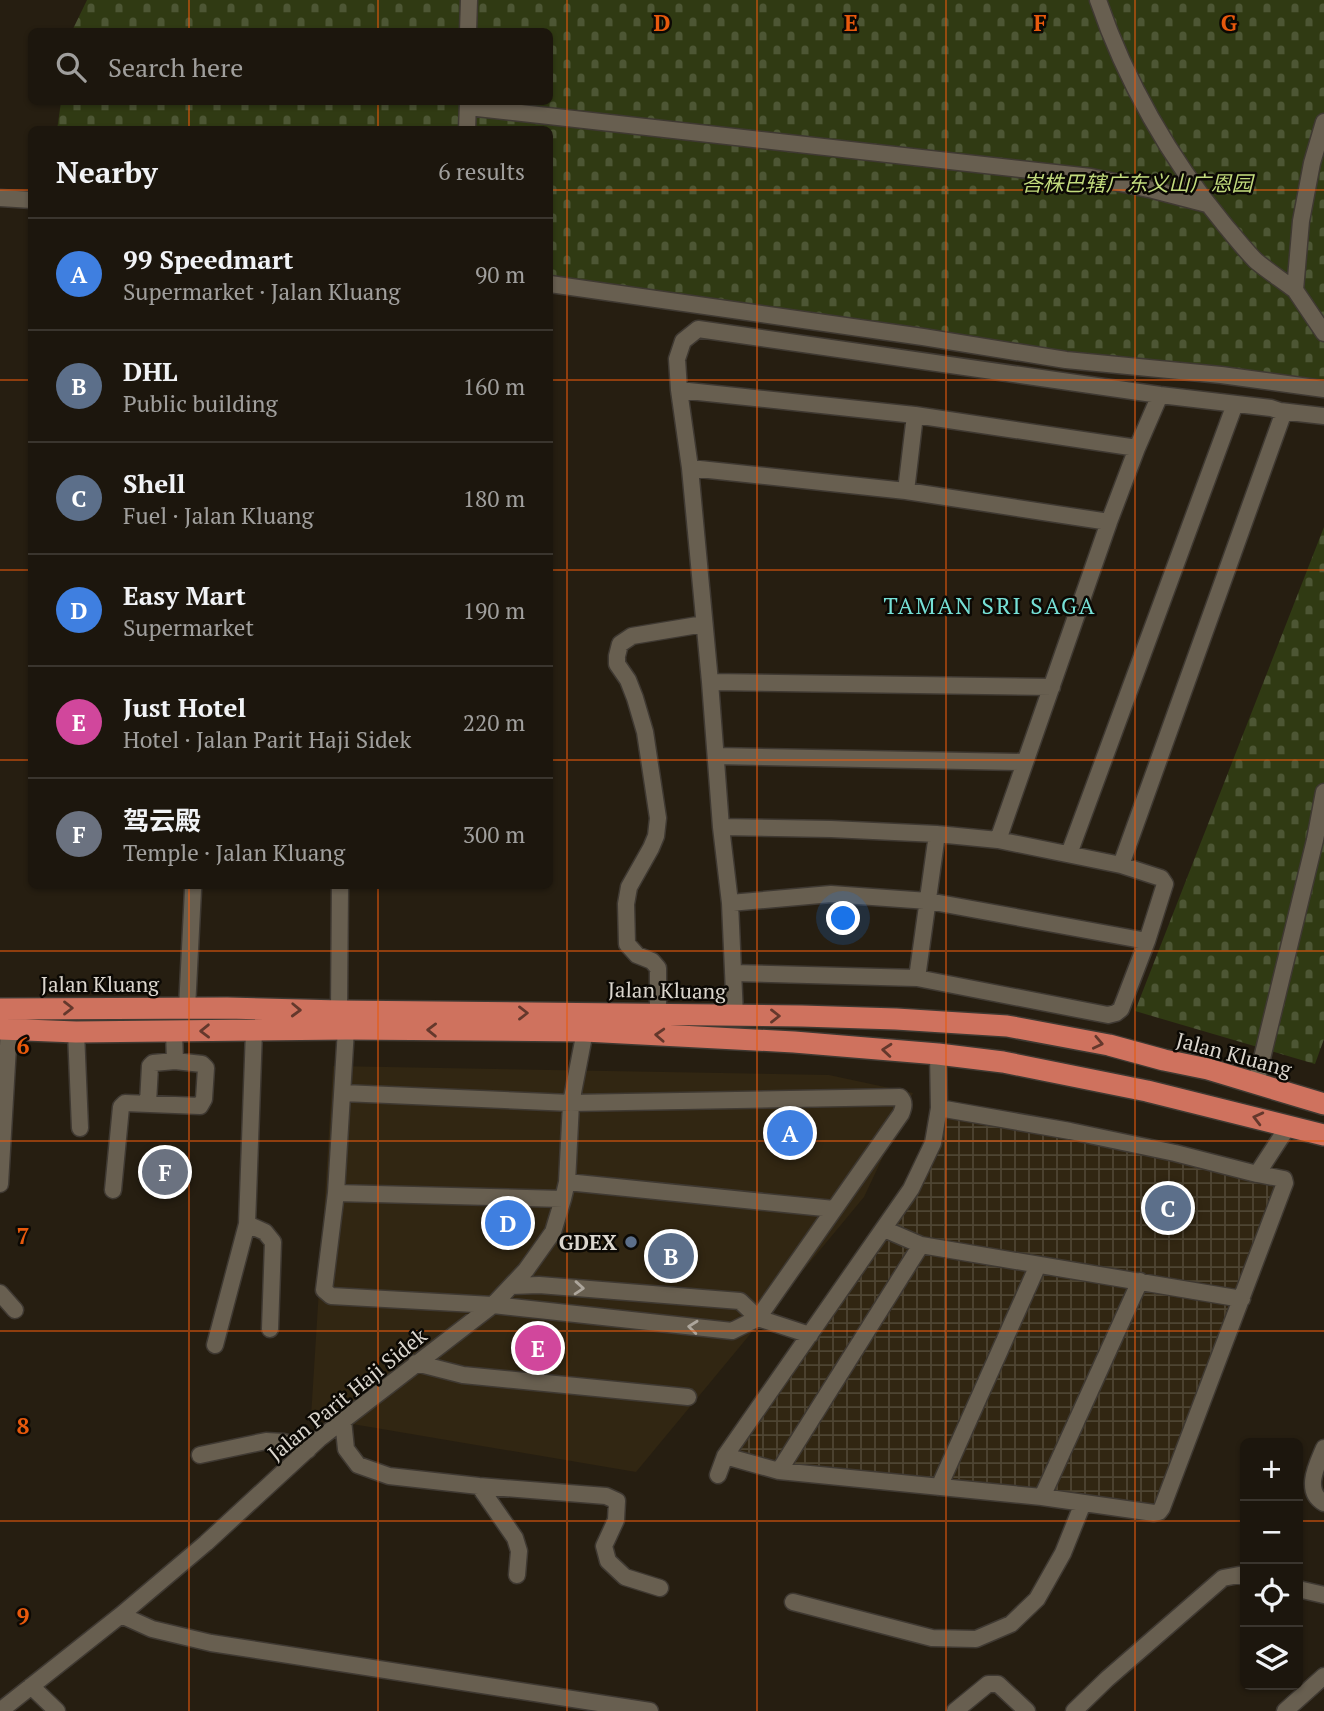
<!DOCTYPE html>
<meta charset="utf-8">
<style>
:root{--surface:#1c160d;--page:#29231b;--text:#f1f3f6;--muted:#a09f9d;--line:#3a352e;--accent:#56cec3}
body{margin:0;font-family:"PT Serif","Noto Sans SC",serif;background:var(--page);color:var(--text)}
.controls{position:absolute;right:21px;bottom:21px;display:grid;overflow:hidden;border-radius:10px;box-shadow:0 2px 5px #0004}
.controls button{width:63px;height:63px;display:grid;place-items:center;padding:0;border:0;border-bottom:2px solid var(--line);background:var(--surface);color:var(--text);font:35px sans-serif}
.you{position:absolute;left:844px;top:919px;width:24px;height:24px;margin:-18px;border:5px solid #fff;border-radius:50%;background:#1a73e8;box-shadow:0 0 0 10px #1a73e833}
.badge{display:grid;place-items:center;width:46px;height:46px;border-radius:50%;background:var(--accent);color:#fff;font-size:23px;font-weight:700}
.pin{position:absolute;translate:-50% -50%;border:4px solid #fff;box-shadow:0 2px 7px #0006}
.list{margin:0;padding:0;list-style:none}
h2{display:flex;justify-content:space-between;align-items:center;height:91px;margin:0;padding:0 28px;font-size:30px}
h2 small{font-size:23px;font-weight:400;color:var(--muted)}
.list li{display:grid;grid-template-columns:46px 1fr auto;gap:21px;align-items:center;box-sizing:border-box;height:112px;padding:0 28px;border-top:2px solid var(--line)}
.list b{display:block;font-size:26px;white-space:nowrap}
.list p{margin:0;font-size:23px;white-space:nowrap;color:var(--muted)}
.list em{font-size:23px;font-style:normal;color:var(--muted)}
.icon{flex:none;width:38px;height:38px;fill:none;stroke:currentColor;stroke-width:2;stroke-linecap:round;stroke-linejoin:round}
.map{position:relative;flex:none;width:1324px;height:1711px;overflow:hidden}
.search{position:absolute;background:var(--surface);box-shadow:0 2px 5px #0004;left:28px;top:28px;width:525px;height:77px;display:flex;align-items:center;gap:18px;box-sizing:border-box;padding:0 24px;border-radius:10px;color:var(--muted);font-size:26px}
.panel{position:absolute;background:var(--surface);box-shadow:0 2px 5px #0004;left:28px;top:126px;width:525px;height:763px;border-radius:10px}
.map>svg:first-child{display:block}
.built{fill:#312612}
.industrial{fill:url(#industrial-grid)}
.cemetery{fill:url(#cemetery-stones)}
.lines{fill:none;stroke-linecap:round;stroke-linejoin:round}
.minor-casing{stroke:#3f3932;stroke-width:19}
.highway-casing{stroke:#3f3932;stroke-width:24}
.minor{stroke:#685f50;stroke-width:16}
.highway{stroke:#cf725e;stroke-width:21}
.oneway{stroke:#64382c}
.oneway2{stroke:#ada69c}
.grid{fill:none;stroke:#e8590c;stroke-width:2;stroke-opacity:0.55}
.service-dot{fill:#5c6f8a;stroke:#0c0904;stroke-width:2.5}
.labels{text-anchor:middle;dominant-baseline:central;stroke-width:5;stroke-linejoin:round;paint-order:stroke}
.park-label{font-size:21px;font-style:italic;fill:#c2db7d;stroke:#0c0904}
.street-label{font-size:21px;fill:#dbd6ce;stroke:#0c0904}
.poi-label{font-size:21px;font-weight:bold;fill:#dbd6ce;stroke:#0c0904;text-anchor:end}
.neighbourhood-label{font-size:23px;letter-spacing:2px;fill:#76e0d6;stroke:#0c0904}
.grid-label{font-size:23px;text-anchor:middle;font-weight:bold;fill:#e8590c;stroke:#0c0904;stroke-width:5;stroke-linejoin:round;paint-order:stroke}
</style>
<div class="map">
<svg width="1324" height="1711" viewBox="0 0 1324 1711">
<defs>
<pattern id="industrial-grid" width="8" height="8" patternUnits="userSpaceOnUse" patternTransform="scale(1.75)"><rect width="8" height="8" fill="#312612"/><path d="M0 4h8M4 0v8" fill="none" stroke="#4e4533"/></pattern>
<pattern id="cemetery-stones" width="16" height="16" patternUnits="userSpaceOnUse" patternTransform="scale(1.75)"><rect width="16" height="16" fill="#303a13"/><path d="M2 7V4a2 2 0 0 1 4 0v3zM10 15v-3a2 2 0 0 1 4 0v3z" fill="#4d5634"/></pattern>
</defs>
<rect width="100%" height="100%" fill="#261e11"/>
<!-- built -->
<path class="built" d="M333,1066L829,1075L913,1093L864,1197L636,1472L311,1417Z"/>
<!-- industrial -->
<path class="industrial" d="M934,1100L1286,1173L1159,1518L1037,1501L777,1476L721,1452L906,1187L928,1143Z"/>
<!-- cemetery -->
<path class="cemetery" d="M87,0H1324V393L550,287V130H57L61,102H550V32L72,31Z
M1324,527V1039L1315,1064L1135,1011Z"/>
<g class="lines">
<!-- minor casing -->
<g class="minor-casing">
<path id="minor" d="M1098,0C1125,80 1170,159 1224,224C1234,236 1245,250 1256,261C1268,271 1282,280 1295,290
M468,32L469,0
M468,107L1091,177L1153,190L1207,204
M1324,122L1312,163L1301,221L1295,290L1324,333
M467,130L468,102
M0,198L32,200
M550,284L923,337L1066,360L1221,375L1324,389
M679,390L915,415L1137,448
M1280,411L1324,416
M690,468L906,491L1109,522
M906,491L915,415
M710,682L1052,687
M716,756L1024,762
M721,827L831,829L937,834L998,840L1121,865L1161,878L1165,884L1147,941L1121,1009L1116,1013L1108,1015L917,978L733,973
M998,840L1109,522L1137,448L1160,395
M1069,854L1235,404
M730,903L831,894L928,901L1147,941
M917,978L937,834
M187,1008L193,890
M339,1011L340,886
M658,1014V968L652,961L637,955L627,944L626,904L629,887L651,848L656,836L658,818L645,732L635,698L628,680L617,664V656L620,644L632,636L704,624
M735,1016L730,903L721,827L710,682L690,468L679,390L677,359L683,341L698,329L1160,395L1271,408L1280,411L1282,417L1121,865
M76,1032L80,1128
M1256,1083L1315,840L1324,792
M343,1093L571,1103L900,1097C905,1102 904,1107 901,1114L758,1318L732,1331L493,1305L331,1296L324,1290L336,1193L346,1029
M148,1103L150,1066L153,1063L175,1061
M1257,1174L1289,1125
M567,1182L834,1209
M0,1184L9,1029
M113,1190L121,1107L125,1103L200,1106L204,1099L206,1068L202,1064L175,1061L174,1032
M336,1193L563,1199
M247,1224L265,1232L273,1242L270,1329
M884,1229L921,1245L1242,1299
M511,1286L539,1285L740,1301L758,1318L810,1335
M0,1293L15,1310
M215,1345L247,1224L254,1031
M416,1363L463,1375L688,1397
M343,1420L346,1449L358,1465L389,1476L479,1486L606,1496L617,1501L616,1520L604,1546L608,1561L625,1577L660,1588
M1324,1448C1317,1465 1303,1491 1324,1503
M200,1455L266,1441L284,1442L308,1450
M725,1456L779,1471L1042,1497L1154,1513L1159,1512L1162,1508L1285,1183L1284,1179L1257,1174L1175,1153L1070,1131L939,1108
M779,1471L921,1245
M718,1475L725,1456L911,1189L933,1143L939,1108L938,1054
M479,1486L515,1538L519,1551L517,1575
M939,1487L1038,1265
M1042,1497L1140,1281
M1298,1589L1324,1595
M793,1602L932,1638L976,1639L1011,1624L1037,1599L1063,1553L1083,1503
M121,1615L152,1629L211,1643L650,1711
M31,1686L57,1711
M0,1711L121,1615L206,1543L319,1439L493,1305L526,1270L553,1232L563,1199L567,1182L571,1103L585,1031
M955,1711L988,1684H998L1027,1711
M1074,1711L1107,1679L1223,1578L1239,1575L1245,1577
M1285,1711L1324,1676"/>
</g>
<!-- highway casing -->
<g class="highway-casing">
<path id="highway" d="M0,1009L227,1008L339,1011L802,1016L896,1019L1007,1026L1109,1045L1164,1060L1208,1069L1324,1104
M0,1029L76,1032L346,1029L585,1031L794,1042L938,1054L1003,1062L1147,1091L1324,1135"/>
</g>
<!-- minor -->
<use href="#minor" class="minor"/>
<!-- highway -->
<use href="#highway" class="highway"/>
</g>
<!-- one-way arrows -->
<defs><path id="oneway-chevron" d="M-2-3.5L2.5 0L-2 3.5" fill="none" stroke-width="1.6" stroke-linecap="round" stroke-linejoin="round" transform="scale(1.75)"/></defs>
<g class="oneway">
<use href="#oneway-chevron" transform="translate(68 1008)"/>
<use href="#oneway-chevron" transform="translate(296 1010) rotate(2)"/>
<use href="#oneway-chevron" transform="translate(523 1013)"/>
<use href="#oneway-chevron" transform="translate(775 1016)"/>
<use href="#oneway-chevron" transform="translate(432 1030) rotate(-179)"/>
<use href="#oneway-chevron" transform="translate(205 1031) rotate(179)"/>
<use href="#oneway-chevron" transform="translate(660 1035) rotate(-177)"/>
<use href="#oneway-chevron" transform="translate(1098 1043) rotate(12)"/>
<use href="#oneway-chevron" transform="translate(887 1050) rotate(-175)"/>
<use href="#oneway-chevron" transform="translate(1258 1118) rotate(-166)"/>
</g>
<g class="oneway2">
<use href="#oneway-chevron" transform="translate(579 1288) rotate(4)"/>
<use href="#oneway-chevron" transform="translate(693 1327) rotate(-174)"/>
</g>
<!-- grid -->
<path class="grid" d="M189,0V32M378,0V32M567,0V1711M757,0V1711M946,0V1711M1135,0V1711M189,102V130M378,102V130M0,190H32M550,190H1324M0,380H32M550,380H1324M0,570H32M550,570H1324M0,760H32M550,760H1324M189,886V1711M378,886V1711M0,951H1324M0,1141H1324M0,1331H1324M0,1521H1245M1298,1521H1324"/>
<!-- markers -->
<circle class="service-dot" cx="631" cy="1242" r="7"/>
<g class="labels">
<!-- park labels -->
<g class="park-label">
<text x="1137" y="183">峇株巴辖广东义山广恩园</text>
</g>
<!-- street labels -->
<g class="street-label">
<text x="100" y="984">Jalan Kluang</text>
<text transform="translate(667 990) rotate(1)">Jalan Kluang</text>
<text transform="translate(1234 1054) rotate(15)">Jalan Kluang</text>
<text transform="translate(347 1394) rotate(-39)">Jalan Parit Haji Sidek</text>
</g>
<!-- poi labels -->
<g class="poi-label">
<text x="617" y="1242">GDEX</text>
</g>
<!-- neighbourhood labels -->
<g class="neighbourhood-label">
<text x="990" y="605">TAMAN SRI SAGA</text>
</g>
</g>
<g class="grid-label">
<text x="662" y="31">D</text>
<text x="851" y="31">E</text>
<text x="1040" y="31">F</text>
<text x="1229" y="31">G</text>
<text x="23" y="1054">6</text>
<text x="23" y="1244">7</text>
<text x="23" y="1434">8</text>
<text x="23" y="1624">9</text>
</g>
</svg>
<div class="controls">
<button>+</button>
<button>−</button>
<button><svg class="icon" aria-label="locate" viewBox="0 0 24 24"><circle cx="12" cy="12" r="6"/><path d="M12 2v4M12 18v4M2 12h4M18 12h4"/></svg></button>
<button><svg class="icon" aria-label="layers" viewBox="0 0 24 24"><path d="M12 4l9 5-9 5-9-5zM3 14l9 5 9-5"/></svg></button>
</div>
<div class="you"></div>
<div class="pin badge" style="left:790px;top:1133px;background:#3f7fe0">A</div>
<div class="pin badge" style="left:671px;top:1256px;background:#5c6f8a">B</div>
<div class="pin badge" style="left:1168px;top:1208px;background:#5c6f8a">C</div>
<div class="pin badge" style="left:508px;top:1223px;background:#3f7fe0">D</div>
<div class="pin badge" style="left:538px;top:1348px;background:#d1479c">E</div>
<div class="pin badge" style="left:165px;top:1172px;background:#6b7280">F</div>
<div class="search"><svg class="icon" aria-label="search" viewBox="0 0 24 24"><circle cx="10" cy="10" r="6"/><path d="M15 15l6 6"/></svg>Search here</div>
<section class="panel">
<h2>Nearby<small>6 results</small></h2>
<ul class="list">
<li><span class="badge" style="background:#3f7fe0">A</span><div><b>99 Speedmart</b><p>Supermarket · Jalan Kluang</p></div><em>90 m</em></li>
<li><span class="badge" style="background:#5c6f8a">B</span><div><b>DHL</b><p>Public building</p></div><em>160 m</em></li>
<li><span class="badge" style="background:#5c6f8a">C</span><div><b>Shell</b><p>Fuel · Jalan Kluang</p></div><em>180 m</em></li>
<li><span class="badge" style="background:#3f7fe0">D</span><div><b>Easy Mart</b><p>Supermarket</p></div><em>190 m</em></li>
<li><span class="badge" style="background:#d1479c">E</span><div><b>Just Hotel</b><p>Hotel · Jalan Parit Haji Sidek</p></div><em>220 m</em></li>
<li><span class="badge" style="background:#6b7280">F</span><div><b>驾云殿</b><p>Temple · Jalan Kluang</p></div><em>300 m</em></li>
</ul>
</section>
</div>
